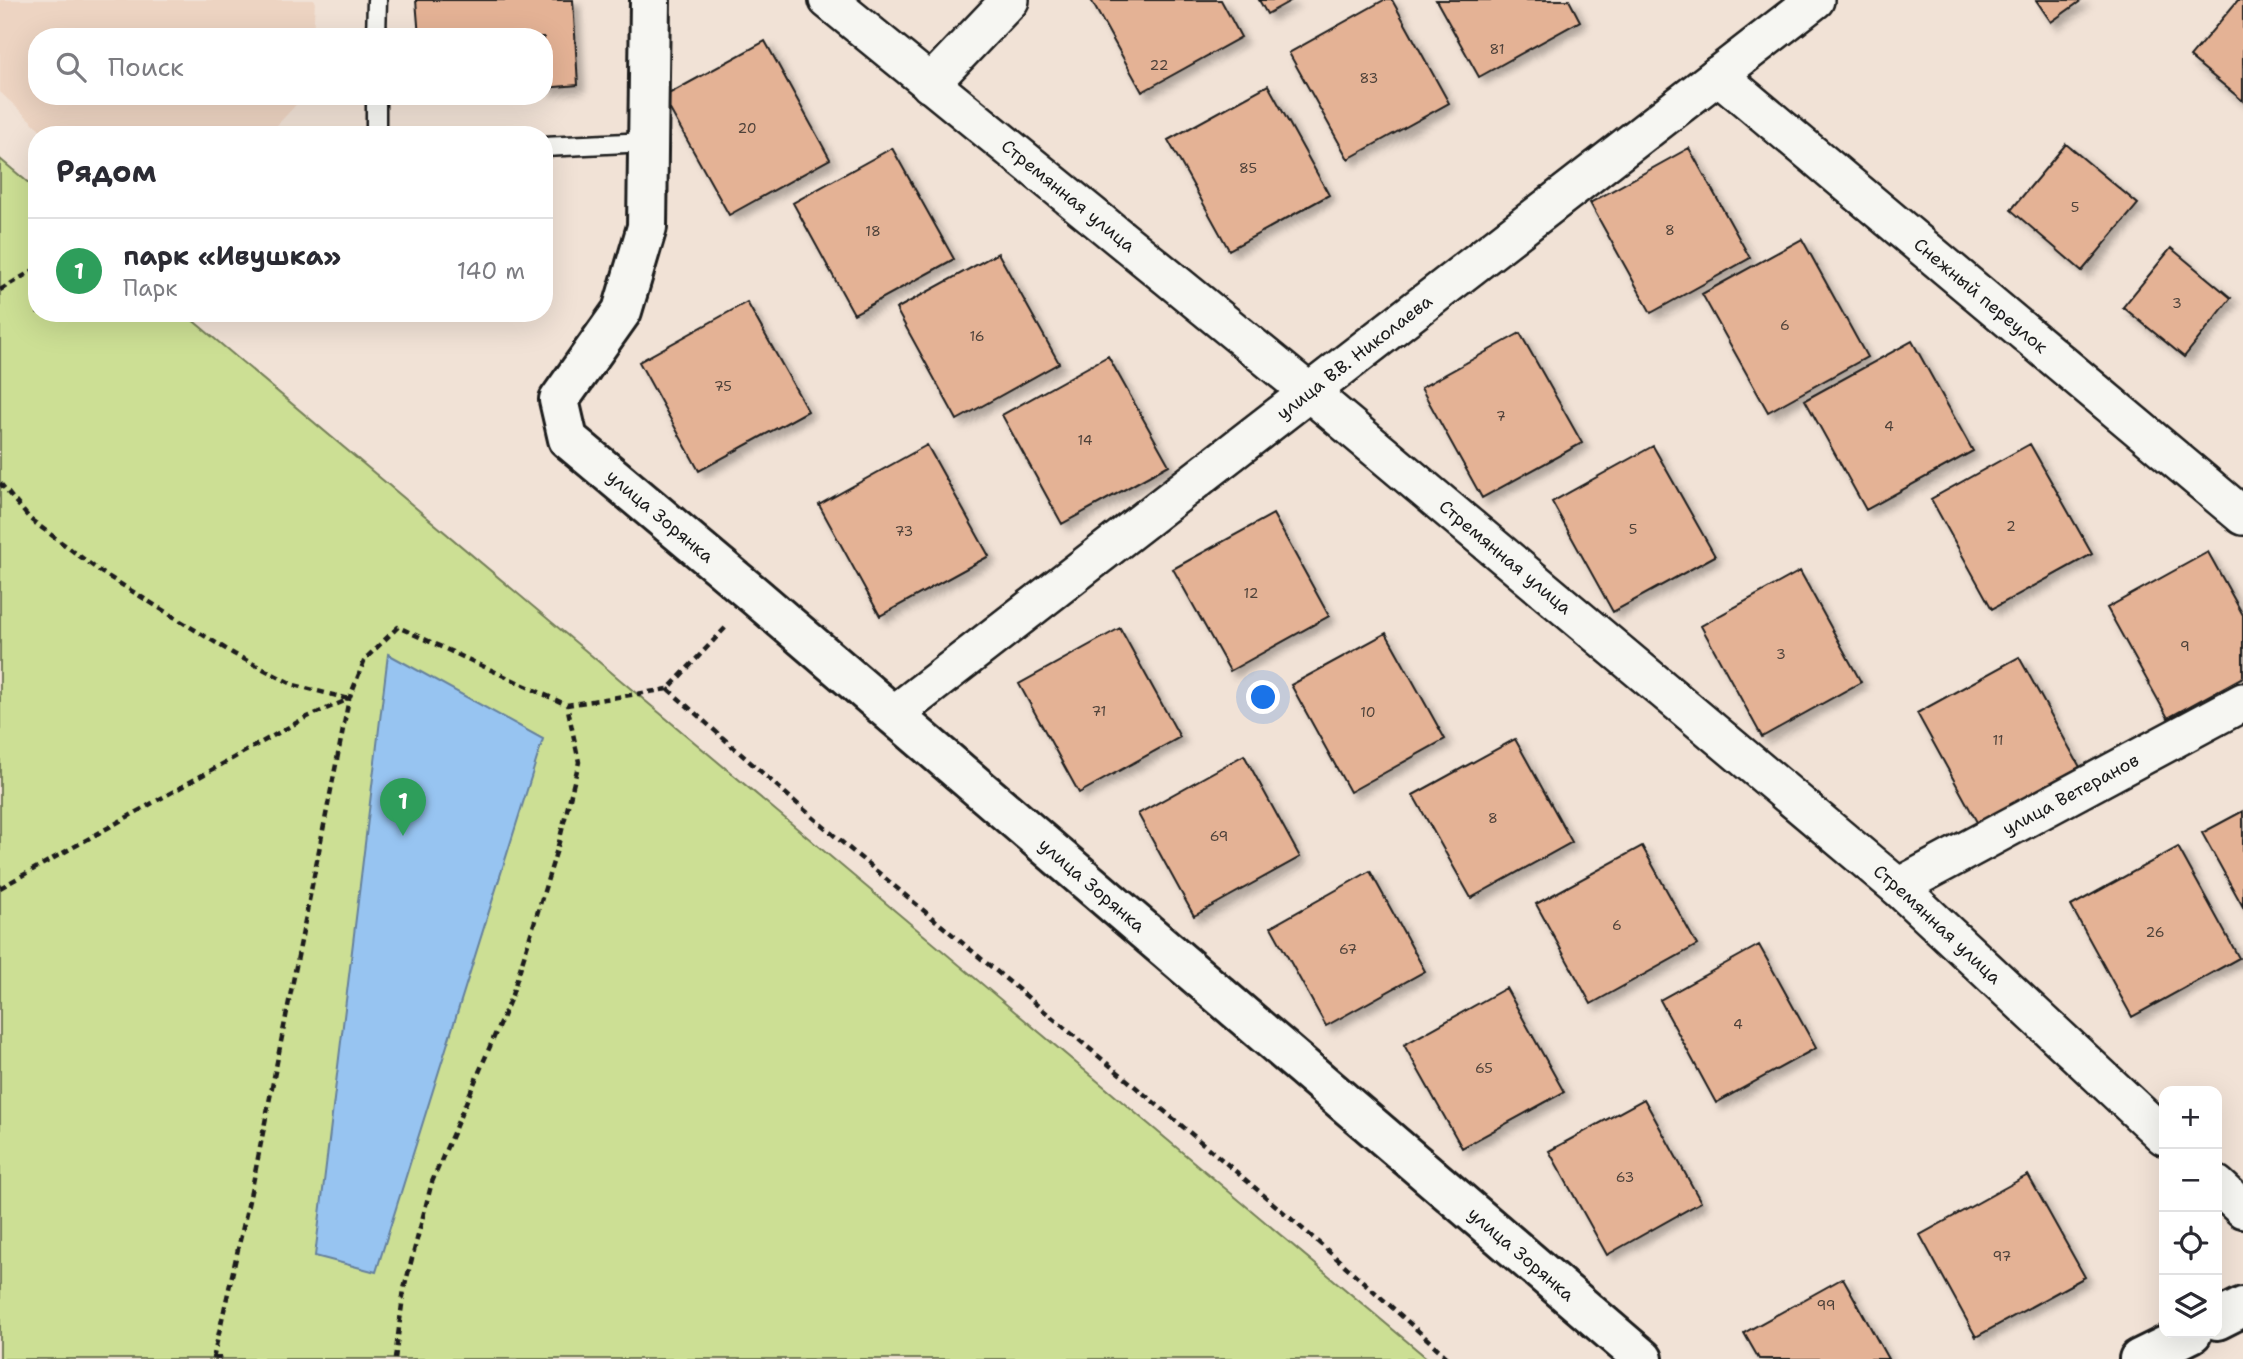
<!DOCTYPE html>
<html lang="ru">
<meta charset="utf-8">
<style>
:root{--surface:#fff;--page:#f7f7f7;--text:#2b2b33;--muted:#7c7c81;--line:#e1e1e2;--accent:#2563eb}
body{margin:0;font-family:"Shantell Sans",sans-serif;background:var(--page);color:var(--text)}
.controls{position:absolute;right:21px;bottom:21px;display:grid;overflow:hidden;border-radius:14px;box-shadow:0 7px 28px #0002}
.controls button{width:63px;height:63px;display:grid;place-items:center;padding:0;border:0;border-bottom:2px solid var(--line);background:var(--surface);color:var(--text);font:35px sans-serif}
.you{position:absolute;left:1264px;top:698px;width:24px;height:24px;margin:-18px;border:5px solid #fff;border-radius:50%;background:#1a73e8;box-shadow:0 0 0 10px #1a73e833}
.badge{display:grid;place-items:center;width:46px;height:46px;border-radius:50%;background:var(--accent);color:#fff;font-size:23px;font-weight:700}
.pin{position:absolute;translate:-50% -58px;filter:drop-shadow(0 2px 4px #0008)}
.pin::after{content:'';position:absolute;top:37px;width:24px;height:21px;background:inherit;clip-path:polygon(0 0,100% 0,50% 100%)}
.list{margin:0;padding:0;list-style:none}
h2{display:flex;justify-content:space-between;align-items:center;height:91px;margin:0;padding:0 28px;font-size:30px}
h2 small{font-size:23px;font-weight:400;color:var(--muted)}
.list li{display:grid;grid-template-columns:46px 1fr auto;gap:21px;align-items:center;box-sizing:border-box;height:105px;padding:0 28px;border-top:2px solid var(--line)}
.list b{display:block;font-size:26px;white-space:nowrap}
.list p{margin:0;font-size:23px;white-space:nowrap;color:var(--muted)}
.list em{font-size:23px;font-style:normal;color:var(--muted)}
.icon{flex:none;width:38px;height:38px;fill:none;stroke:currentColor;stroke-width:2;stroke-linecap:round;stroke-linejoin:round}
.map{position:relative;flex:none;width:2243px;height:1359px;overflow:hidden}
.search{position:absolute;background:var(--surface);box-shadow:0 7px 28px #0002;left:28px;top:28px;width:525px;height:77px;display:flex;align-items:center;gap:18px;box-sizing:border-box;padding:0 24px;border-radius:28px;color:var(--muted);font-size:26px}
.panel{position:absolute;background:var(--surface);box-shadow:0 7px 28px #0002;left:28px;top:126px;width:525px;height:196px;border-radius:28px}
.map>svg:first-child{display:block}
.built{fill:#edd4c2}
.green{fill:#ccdf94;stroke:#747e58;stroke-width:2}
.water{fill:#97c4f1;stroke:#66819c;stroke-width:2}
.building{fill:#e4b295;stroke:#1c1c1c;stroke-width:2;filter:url(#shadow)}
.lines{fill:none;stroke-linecap:round;stroke-linejoin:round}
.lane-casing{stroke:#1c1c1c;stroke-width:23}
.street-casing{stroke:#1c1c1c;stroke-width:42}
.secondary-casing{stroke:#1c1c1c;stroke-width:44}
.path{stroke:#1c1c1c;stroke-width:4.5;stroke-dasharray:7 5;stroke-linecap:butt}
.lane{stroke:#f6f6f2;stroke-width:18}
.street{stroke:#f6f6f2;stroke-width:37}
.secondary{stroke:#f6f6f2;stroke-width:38}
.labels{text-anchor:middle;dominant-baseline:central;stroke-width:6;stroke-linejoin:round;paint-order:stroke}
.number-label{font-size:14px;fill:#4e423a}
.street-label{font-size:18px;fill:#1c1c1c;stroke:#f6f6f2}
</style>
<div class="map">
<svg width="2243" height="1359" viewBox="0 0 2243 1359">
<defs>
<filter id="shadow"><feDropShadow dx="6" dy="6" stdDeviation="3.5" flood-color="#0004"/></filter>
</defs>
<rect width="100%" height="100%" fill="#f1e2d6"/>
<filter id="ink" filterUnits="userSpaceOnUse"><feTurbulence type="fractalNoise" baseFrequency=".0143" numOctaves="2"/><feDisplacementMap in="SourceGraphic" scale="14" xChannelSelector="R" yChannelSelector="G"/><feConvolveMatrix kernelMatrix="1 2 1 2 8 2 1 2 1" color-interpolation-filters="sRGB"/></filter>
<g filter="url(#ink)">
<!-- built -->
<path class="built" d="M0,0H315L313,37H37V96H304L268,135H46L0,92Z"/>
<!-- green -->
<path class="green" d="M0,159L37,190V313H184L1428,1359H0Z"/>
<!-- water -->
<path class="water" d="M388,654L543,739L376,1272L315,1256Z"/>
<!-- building -->
<path class="building" d="M416,0H573L578,85L544,88V37H419Z
M1091,0H1221L1241,37L1142,92Z
M1259,0H1292L1267,14Z
M1384,0H1392L1449,103L1348,159L1289,53Z
M1436,0H1569L1580,21L1479,77Z
M2036,0H2082L2051,22Z
M2238,0H2243V101L2190,57Z
M765,41L830,159L729,215L663,97Z
M1268,85L1329,195L1229,250L1168,140Z
M2066,144L2138,204L2082,271L2011,210Z
M892,148L954,259L854,314L793,203Z
M1689,148L1750,258L1651,313L1590,203Z
M1802,239L1867,357L1768,412L1702,294Z
M2171,248L2231,298L2184,357L2123,307Z
M998,253L1059,363L957,420L896,309Z
M747,302L808,411L699,471L639,362Z
M1520,333L1582,443L1482,498L1421,388Z
M1912,341L1973,451L1866,510L1805,400Z
M1108,356L1169,465L1062,524L1002,415Z
M2030,444L2092,554L1992,609L1931,499Z
M927,445L989,556L880,616L819,505Z
M1653,446L1715,556L1613,612L1552,502Z
M1273,514L1329,616L1230,671L1173,569Z
M2208,552L2243,615V677L2168,718L2107,608Z
M1800,571L1861,682L1762,737L1701,626Z
M1120,628L1180,737L1079,793L1019,684Z
M1386,633L1445,739L1350,792L1291,685Z
M2019,657L2080,767L1978,824L1917,713Z
M1515,739L1572,842L1471,898L1413,795Z
M1244,755L1300,857L1194,916L1138,814Z
M2243,811V907L2202,833Z
M1642,846L1697,945L1591,1004L1536,904Z
M2178,847L2239,958L2132,1017L2071,906Z
M1370,871L1425,971L1326,1026L1271,927Z
M1759,945L1816,1048L1716,1103L1660,1000Z
M1506,988L1564,1092L1462,1148L1404,1045Z
M1644,1099L1701,1202L1607,1255L1549,1151Z
M2028,1175L2085,1277L1976,1337L1920,1235Z
M1843,1278L1888,1359H1759L1744,1333Z"/>
<g class="lines">
<!-- lane casing -->
<g class="lane-casing">
<path id="lane" d="M376,37L377,0
M376,96V133L378,135
M544,147L647,142"/>
</g>
<!-- street casing -->
<g class="street-casing">
<g id="street">
<path id="s1" d="M828,0L1310,393L1898,887L2164,1136"/>
<path id="s2" d="M1718,75L2243,516"/>
<path d="M930,84L1010,0"/>
<path id="s3" d="M893,715L1815,0"/>
<path id="s4" d="M1898,887L2243,702"/>
<path d="M2217,1185L2243,1209"/>
</g>
</g>
<!-- secondary casing -->
<g class="secondary-casing">
<g id="secondary">
<path id="s5" d="M650,0L647,227L622,311L559,400L568,439L755,596L1643,1359"/>
<path d="M2217,1320L2243,1307"/>
<path d="M2139,1359L2192,1333"/>
</g>
</g>
<!-- path -->
<path class="path" d="M0,290L37,268
M0,483L30,519L101,572L234,654L294,685L349,699
M668,689C738,751 807,814 879,873C1070,1034 1265,1190 1449,1359
M0,888L305,718L347,700
M214,1357L225,1359
M213,1359L253,1183L349,699L365,659L398,627L567,705L668,689L728,625
M395,1359L404,1289L432,1182L512,995L558,846L579,762L567,705"/>
<!-- lane -->
<use href="#lane" class="lane"/>
<!-- street -->
<use href="#street" class="street"/>
<!-- secondary -->
<use href="#secondary" class="secondary"/>
</g>
</g>
<g class="labels">
<!-- number labels -->
<g class="number-label">
<text x="1497" y="49">81</text>
<text x="1159" y="65">22</text>
<text x="1369" y="78">83</text>
<text x="747" y="128">20</text>
<text x="1248" y="168">85</text>
<text x="2075" y="207">5</text>
<text x="1670" y="230">8</text>
<text x="873" y="231">18</text>
<text x="2177" y="303">3</text>
<text x="1785" y="325">6</text>
<text x="977" y="336">16</text>
<text x="723" y="386">75</text>
<text x="1501" y="416">7</text>
<text x="1889" y="426">4</text>
<text x="1085" y="440">14</text>
<text x="2011" y="526">2</text>
<text x="1633" y="529">5</text>
<text x="904" y="531">73</text>
<text x="1251" y="593">12</text>
<text x="2185" y="646">9</text>
<text x="1781" y="654">3</text>
<text x="1099" y="711">71</text>
<text x="1368" y="712">10</text>
<text x="1998" y="740">11</text>
<text x="1493" y="818">8</text>
<text x="1219" y="836">69</text>
<text x="1617" y="925">6</text>
<text x="2155" y="932">26</text>
<text x="1348" y="949">67</text>
<text x="1738" y="1024">4</text>
<text x="1484" y="1068">65</text>
<text x="1625" y="1177">63</text>
<text x="2002" y="1256">97</text>
<text x="1826" y="1305">99</text>
</g>
<!-- street labels -->
<g class="street-label">
<text stroke="none"><textPath href="#s1" startOffset="310">Стремянная улица</textPath></text>
<text stroke="none"><textPath href="#s2" startOffset="343">Снежный переулок</textPath></text>
<text stroke="none"><textPath href="#s3" startOffset="584">улица В.В. Николаева</textPath></text>
<text stroke="none"><textPath href="#s5" startOffset="584">улица Зорянка</textPath></text>
<text stroke="none"><textPath href="#s1" startOffset="877">Стремянная улица</textPath></text>
<text stroke="none"><textPath href="#s4" startOffset="196">улица Ветеранов</textPath></text>
<text stroke="none"><textPath href="#s5" startOffset="1152">улица Зорянка</textPath></text>
<text stroke="none"><textPath href="#s1" startOffset="1444">Стремянная улица</textPath></text>
<text stroke="none"><textPath href="#s5" startOffset="1718">улица Зорянка</textPath></text>
</g>
</g>
</svg>
<div class="controls">
<button>+</button>
<button>−</button>
<button><svg class="icon" aria-label="locate" viewBox="0 0 24 24"><circle cx="12" cy="12" r="6"/><path d="M12 2v4M12 18v4M2 12h4M18 12h4"/></svg></button>
<button><svg class="icon" aria-label="layers" viewBox="0 0 24 24"><path d="M12 4l9 5-9 5-9-5zM3 14l9 5 9-5"/></svg></button>
</div>
<div class="you"></div>
<div class="pin badge" style="left:403px;top:836px;background:#2e9e5b">1</div>
<div class="search"><svg class="icon" aria-label="search" viewBox="0 0 24 24"><circle cx="10" cy="10" r="6"/><path d="M15 15l6 6"/></svg>Поиск</div>
<section class="panel">
<h2>Рядом<small></small></h2>
<ul class="list">
<li><span class="badge" style="background:#2e9e5b">1</span><div><b>парк «Ивушка»</b><p>Парк</p></div><em>140 m</em></li>
</ul>
</section>
</div>
